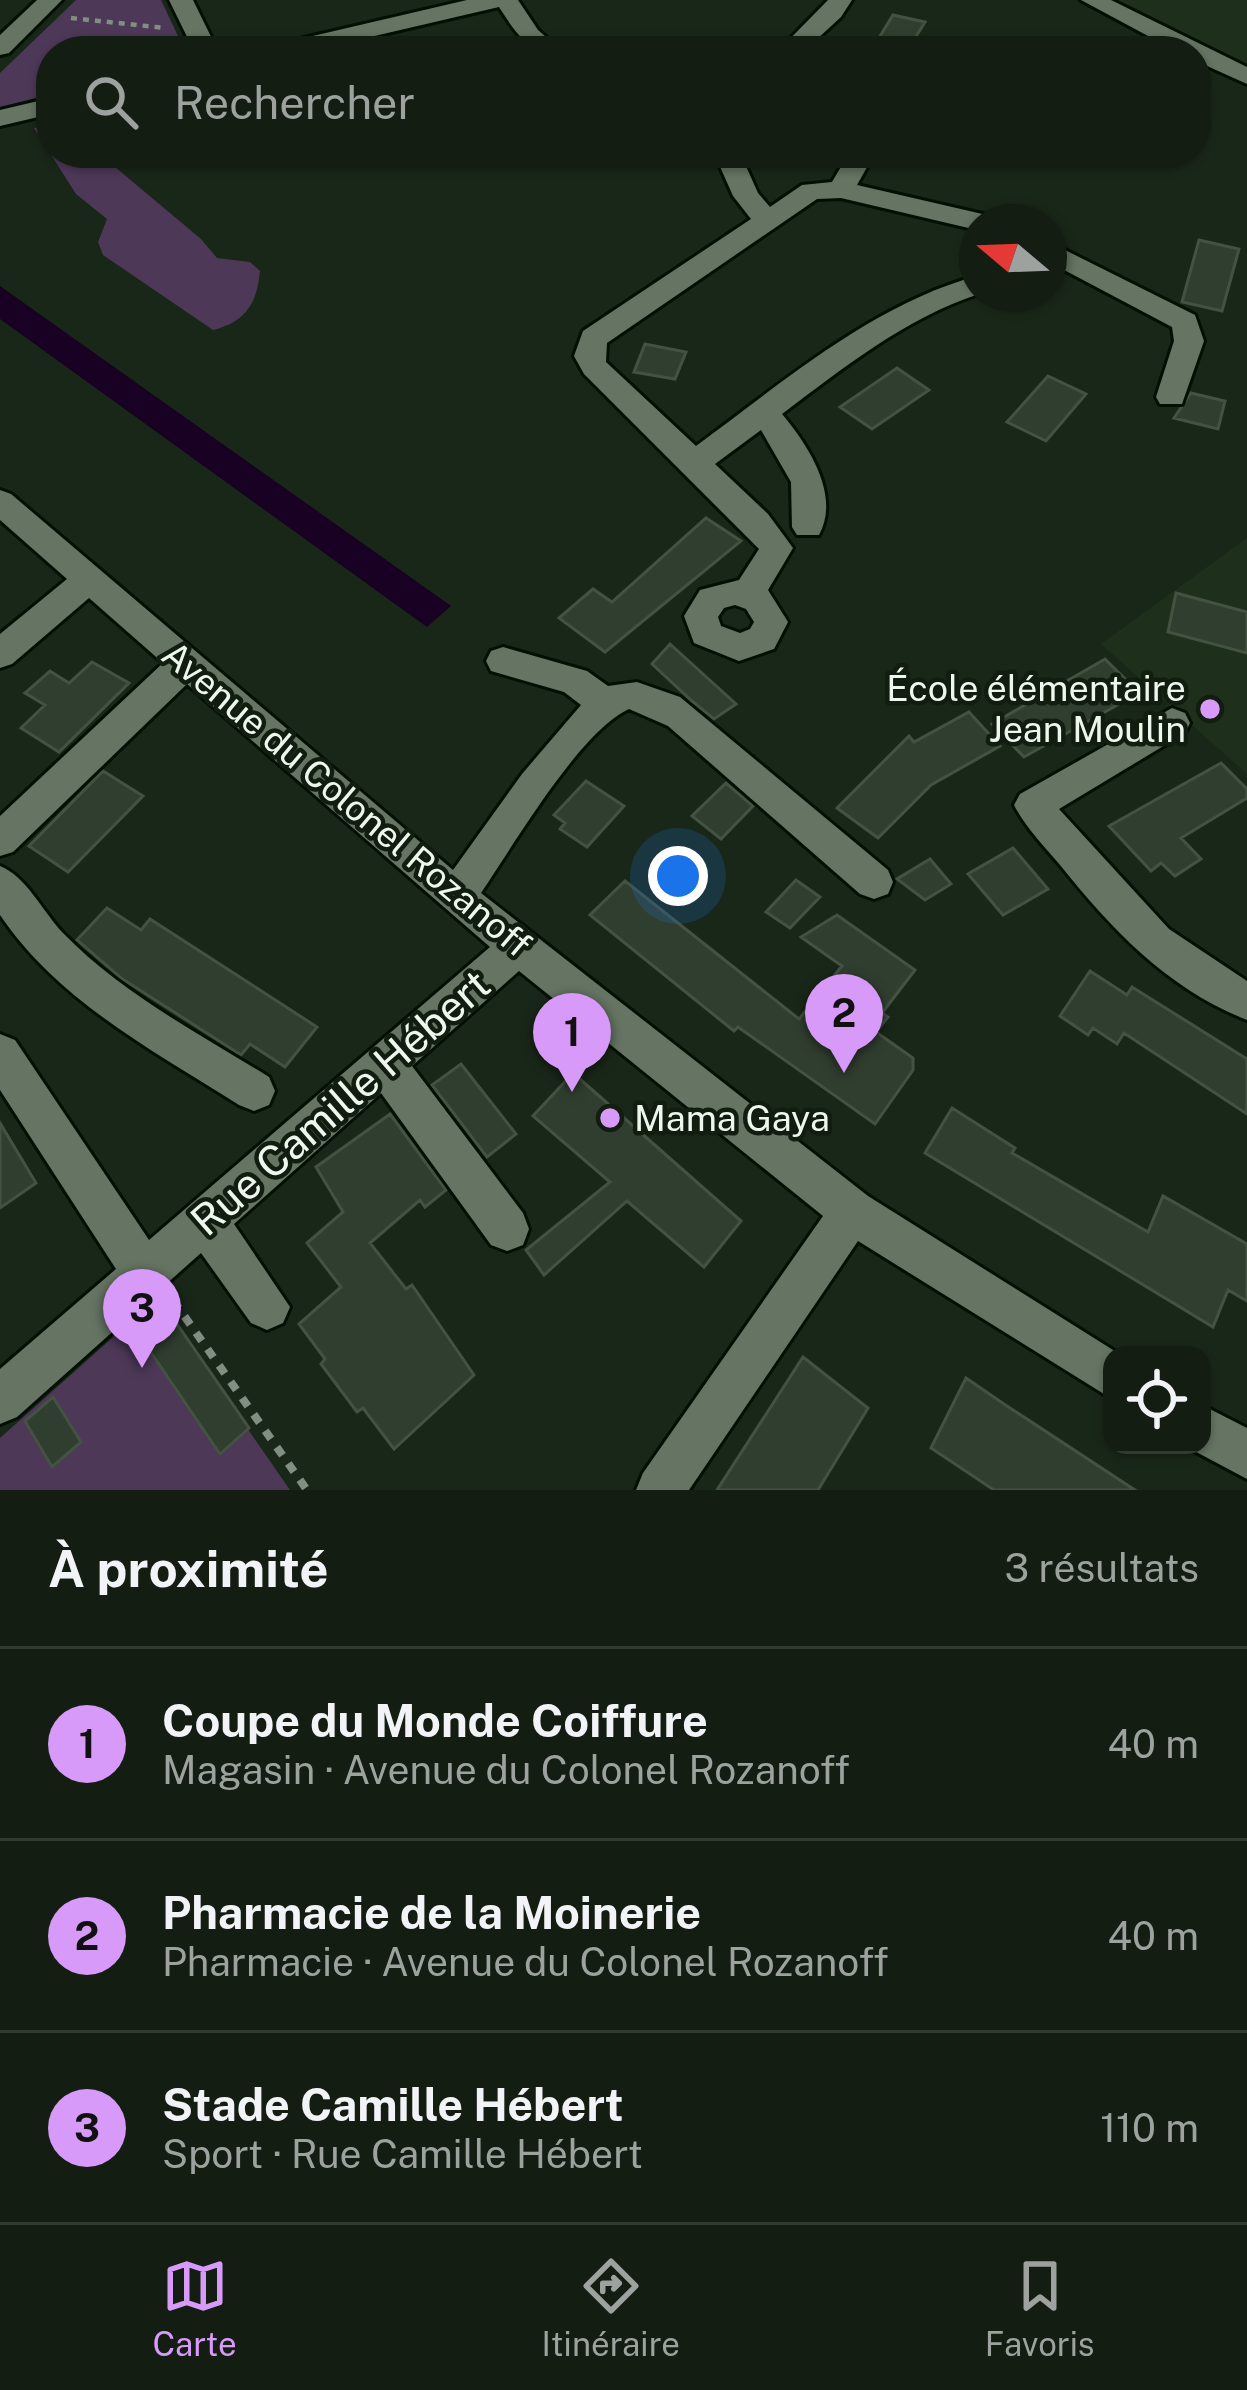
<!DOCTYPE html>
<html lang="fr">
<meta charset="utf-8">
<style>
:root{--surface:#131d12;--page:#202a20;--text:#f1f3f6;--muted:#9da29f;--line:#323b32;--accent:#d89af8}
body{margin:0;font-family:"Public Sans",sans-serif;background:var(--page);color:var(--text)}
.controls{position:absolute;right:36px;bottom:36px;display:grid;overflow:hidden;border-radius:24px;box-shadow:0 3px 9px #0004}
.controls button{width:108px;height:108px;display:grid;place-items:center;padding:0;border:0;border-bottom:3px solid var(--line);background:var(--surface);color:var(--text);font:60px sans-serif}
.compass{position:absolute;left:959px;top:204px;width:108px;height:108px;border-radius:50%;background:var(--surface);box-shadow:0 3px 9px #0004;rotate:289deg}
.you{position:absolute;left:678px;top:876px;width:42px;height:42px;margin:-30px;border:9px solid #fff;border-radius:50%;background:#1a73e8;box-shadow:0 0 0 18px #1a73e833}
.badge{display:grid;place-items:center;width:78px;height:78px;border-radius:50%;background:var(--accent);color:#111;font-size:39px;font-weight:700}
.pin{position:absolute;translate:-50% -99px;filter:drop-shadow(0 3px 6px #0008)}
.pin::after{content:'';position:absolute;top:63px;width:42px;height:36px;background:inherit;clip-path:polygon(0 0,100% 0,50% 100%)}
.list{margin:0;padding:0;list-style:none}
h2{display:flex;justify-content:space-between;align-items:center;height:156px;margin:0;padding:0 48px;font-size:51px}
h2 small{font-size:39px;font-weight:400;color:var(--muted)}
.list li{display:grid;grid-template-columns:78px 1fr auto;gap:36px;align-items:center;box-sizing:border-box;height:192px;padding:0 48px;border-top:3px solid var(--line)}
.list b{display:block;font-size:45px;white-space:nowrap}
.list p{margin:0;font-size:39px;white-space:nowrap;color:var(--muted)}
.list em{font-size:39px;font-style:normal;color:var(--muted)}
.icon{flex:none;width:66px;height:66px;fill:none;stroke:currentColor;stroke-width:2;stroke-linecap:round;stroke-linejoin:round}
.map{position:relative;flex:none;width:1247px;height:1490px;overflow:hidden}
.search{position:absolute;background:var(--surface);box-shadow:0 3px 9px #0004;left:36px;right:36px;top:36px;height:132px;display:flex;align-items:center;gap:30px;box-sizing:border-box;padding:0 42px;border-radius:48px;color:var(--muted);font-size:45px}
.sheet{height:732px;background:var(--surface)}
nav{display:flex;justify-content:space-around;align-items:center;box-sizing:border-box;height:168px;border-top:3px solid var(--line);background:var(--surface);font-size:33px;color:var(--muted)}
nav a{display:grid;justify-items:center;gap:6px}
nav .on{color:var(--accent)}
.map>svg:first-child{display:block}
.built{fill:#1e301c}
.green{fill:#4d3858}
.water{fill:#190123}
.building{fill:#303e2f;stroke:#435241;stroke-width:3}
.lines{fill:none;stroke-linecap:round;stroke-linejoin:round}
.minor-casing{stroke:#040f04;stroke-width:6}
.path-far1{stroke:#828e81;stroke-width:4.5;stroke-dasharray:6 6;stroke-linecap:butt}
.path{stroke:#828e81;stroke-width:8;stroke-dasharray:10 10;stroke-linecap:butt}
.minor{fill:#657463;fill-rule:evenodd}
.poi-dot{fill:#d89af8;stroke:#101d0f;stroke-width:4.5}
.labels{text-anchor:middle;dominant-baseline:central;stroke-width:9;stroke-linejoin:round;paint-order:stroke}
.poi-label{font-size:36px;fill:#eef7ed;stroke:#101d0f;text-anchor:end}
.street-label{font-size:36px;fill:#eef7ed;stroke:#101d0f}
.near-street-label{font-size:42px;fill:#eef7ed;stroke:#101d0f}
</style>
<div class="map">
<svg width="1247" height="1490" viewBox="0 0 1247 1490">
<rect width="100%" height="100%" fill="#192718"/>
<!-- built -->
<path class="built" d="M1113,0H1247V67Z
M1247,538V774L1101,644Z"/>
<!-- green -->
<path class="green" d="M76,0H161L185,51H51V94L0,107V73Z
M51,124V153H110L115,167L201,239L217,258L250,262L260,271C257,304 245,322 213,330L103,255L98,242L107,219L76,194L34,128Z
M157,1298L290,1490H0V1438Z"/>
<!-- water -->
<path class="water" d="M0,286L451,606L427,627L0,319Z"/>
<!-- building -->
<path class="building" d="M893,15L925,22L907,51H871Z
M1199,240L1239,249L1222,311L1182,302Z
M645,344L686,352L675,379L634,372Z
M897,368L929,390L872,429L840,407Z
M1048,376L1086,394L1046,441L1007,422Z
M1191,393L1225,401L1218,429L1174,418Z
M706,518L741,541L605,652L559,618L593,589L612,602Z
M1176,593L1247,612V653L1168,632Z
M670,644L736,704L714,719L692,701L652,664Z
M1105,659L1139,693L1024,757L992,724Z
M92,662L129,683L59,752L21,728L45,705L25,693L50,671L69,683Z
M969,712L1000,746L931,785L878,838L837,808L909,736L914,742Z
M1221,763L1247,789V798L1181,838L1201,859L1175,876L1161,863L1151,871L1109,826Z
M103,771L143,796L68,872L29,846Z
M586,781L624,806L587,847L560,829L565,823L554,815Z
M726,783L753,806L721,839L692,816Z
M1013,848L1048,889L1003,915L968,874Z
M930,859L951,884L925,900L897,879Z
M796,880L820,897L790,928L766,912Z
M625,881L799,1019L842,966L801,937L837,915L915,970L882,1013L888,1017L876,1032L913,1058V1070L875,1124L738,1027L734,1031L590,915Z
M107,908L141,930L150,919L317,1027L285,1067L250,1044L241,1055L121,978L77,940Z
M1090,971L1127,995L1132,987L1247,1059V1114L1124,1033L1117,1044L1093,1028L1088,1035L1060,1016Z
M461,1064L516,1134L487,1157L432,1085Z
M573,1073L741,1221L704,1267L627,1201L544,1275L526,1250L610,1182L533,1116Z
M952,1108L1015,1148L1012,1153L1148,1232L1163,1196L1247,1244V1301L1228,1290L1213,1327L925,1153Z
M390,1114L446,1190L425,1207L420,1200L370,1243L406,1289L412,1285L474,1375L394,1449L363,1408L357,1412L321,1364L325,1359L299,1324L341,1287L307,1243L343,1212L316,1167Z
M0,1123L36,1183L0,1208Z
M177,1324L249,1428L220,1454L148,1348Z
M803,1357L868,1408L818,1490H717Z
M966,1378L1004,1404L1135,1490H994L931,1448Z
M53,1397L81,1442L52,1467L25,1421Z"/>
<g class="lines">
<!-- minor casing -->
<g class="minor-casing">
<path id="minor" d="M37,0H62L9,53L0,55V35Z
M169,0H193L218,51H194Z
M467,0H518L538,30L562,51C526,51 518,36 499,7L310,51H267L270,46Z
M828,0H852L841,17L804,51H778Z
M1081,0H1111L1247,67V84L1196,61V51H1176Z
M51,98V114L0,126V110Z
M714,153H740L758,193L770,207L802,185L832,182L849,153H875L857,185L991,216L995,222H977V230L841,198L817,199L607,343L606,362L696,446C782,383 873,304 977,276L979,294C907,317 842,369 782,414C808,445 841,495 819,535H797L792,527L791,482L761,430L715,464L768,514L793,548L768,590L788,622L774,649L739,661L694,643L684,616L700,590L739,580L759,549L584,374L574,356L583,331L751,219L733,196ZM735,605L746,609L754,622L750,629L740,633L721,626L718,617L724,608Z
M1049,153H1077L1064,161Z
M1049,242L1195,315L1204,341L1182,404H1160L1156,397L1174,341L1172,327L1049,262Z
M0,490L11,494L453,870L522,774L581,705L564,692L491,671L486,661L491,651L503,647L587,671L608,686L637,682L680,697L888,870L893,882L888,894L874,899L860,894L668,726L629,709C580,731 513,846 481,893L868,1196L1121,1355H1112V1399L858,1241L689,1490H636L643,1473L823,1216L519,971L412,1066L523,1213L529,1229L523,1245L507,1251L491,1245L381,1093L234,1224L290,1307L283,1323L267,1330L251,1323L201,1253L17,1417L0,1424V1369L116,1269L0,1090V1034L15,1040L149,1240L490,947L187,684L13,852L0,856V816L163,663L89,598L12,664L0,668V634L67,579L0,520Z
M1172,708L1185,713L1190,723L1185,733L1059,809L1169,929L1247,981V1020C1168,989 1112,930 1060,865C1044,846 1025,827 1014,805L1020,794Z
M0,866C26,876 43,912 63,933C121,993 198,1033 269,1077L275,1091L269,1105L254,1111L239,1105C154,1051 58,1001 0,915Z
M1202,1405L1247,1428V1479L1185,1446L1202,1445Z"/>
</g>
<!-- path-far1 -->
<path class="path-far1" d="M71,18L165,28"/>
<!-- path -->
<path class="path" d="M173,1300L307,1490"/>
<!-- minor -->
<use href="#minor" class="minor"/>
</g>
<!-- markers -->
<g class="poi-dot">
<circle cx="1210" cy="709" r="12"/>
<circle cx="610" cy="1118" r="12"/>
</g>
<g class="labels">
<!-- poi labels -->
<g class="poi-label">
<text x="1186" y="688">École élémentaire<tspan x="1186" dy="41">Jean Moulin</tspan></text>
<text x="634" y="1118" text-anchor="start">Mama Gaya</text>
</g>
<!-- street labels -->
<g class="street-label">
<text transform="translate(347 799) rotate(40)">Avenue du Colonel Rozanoff</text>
</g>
<!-- near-street labels -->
<g class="near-street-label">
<text transform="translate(340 1102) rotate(-41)">Rue Camille Hébert</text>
</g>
</g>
</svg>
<div class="controls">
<button><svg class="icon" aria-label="locate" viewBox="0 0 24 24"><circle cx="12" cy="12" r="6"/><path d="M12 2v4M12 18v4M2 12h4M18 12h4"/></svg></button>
</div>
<svg class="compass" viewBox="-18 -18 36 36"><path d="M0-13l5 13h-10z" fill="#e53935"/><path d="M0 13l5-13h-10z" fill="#9da29f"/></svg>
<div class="you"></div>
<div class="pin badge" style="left:572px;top:1092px">1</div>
<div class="pin badge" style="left:844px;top:1073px">2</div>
<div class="pin badge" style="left:142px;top:1368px">3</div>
<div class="search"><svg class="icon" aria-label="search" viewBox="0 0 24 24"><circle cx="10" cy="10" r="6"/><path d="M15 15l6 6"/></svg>Rechercher</div>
</div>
<section class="sheet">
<h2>À proximité<small>3 résultats</small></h2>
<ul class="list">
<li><span class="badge">1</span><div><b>Coupe du Monde Coiffure</b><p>Magasin · Avenue du Colonel Rozanoff</p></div><em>40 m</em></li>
<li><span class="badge">2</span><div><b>Pharmacie de la Moinerie</b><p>Pharmacie · Avenue du Colonel Rozanoff</p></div><em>40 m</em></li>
<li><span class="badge">3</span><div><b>Stade Camille Hébert</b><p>Sport · Rue Camille Hébert</p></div><em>110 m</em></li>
</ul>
</section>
<nav>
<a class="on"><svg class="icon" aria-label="map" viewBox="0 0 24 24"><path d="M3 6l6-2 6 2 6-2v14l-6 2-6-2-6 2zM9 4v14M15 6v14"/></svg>Carte</a>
<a><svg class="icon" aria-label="directions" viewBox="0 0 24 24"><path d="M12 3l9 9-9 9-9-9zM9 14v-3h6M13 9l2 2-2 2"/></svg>Itinéraire</a>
<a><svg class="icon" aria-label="saved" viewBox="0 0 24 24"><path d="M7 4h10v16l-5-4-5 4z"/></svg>Favoris</a>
</nav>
